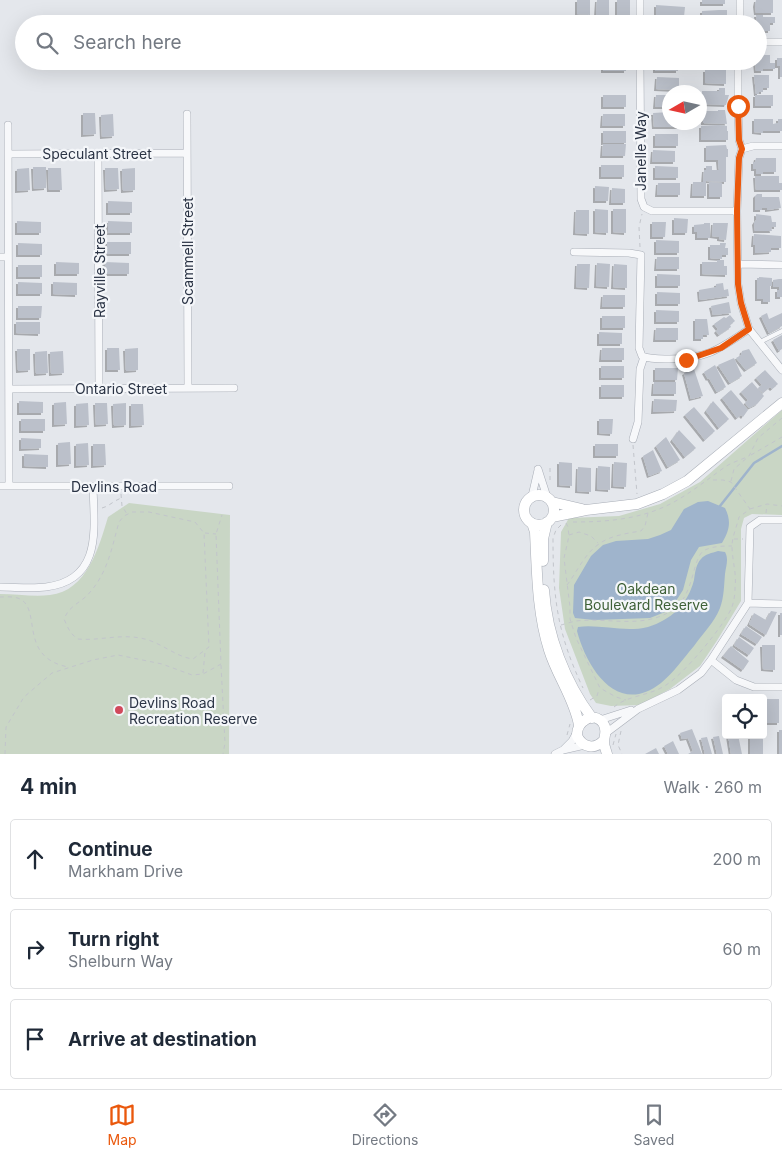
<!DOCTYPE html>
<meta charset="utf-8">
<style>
:root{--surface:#fff;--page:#f6f6f7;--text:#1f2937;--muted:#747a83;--line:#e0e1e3;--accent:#ea580c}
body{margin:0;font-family:Inter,sans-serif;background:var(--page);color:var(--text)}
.controls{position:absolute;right:15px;bottom:15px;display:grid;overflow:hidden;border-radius:5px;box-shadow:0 5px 20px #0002}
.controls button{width:45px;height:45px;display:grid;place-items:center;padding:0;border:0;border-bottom:1px solid var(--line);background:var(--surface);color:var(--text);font:25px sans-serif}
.compass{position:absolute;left:662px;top:85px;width:45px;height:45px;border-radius:50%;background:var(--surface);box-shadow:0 5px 20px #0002;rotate:261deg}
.stop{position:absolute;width:15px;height:15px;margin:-11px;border:4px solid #ea580c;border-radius:50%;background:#fff}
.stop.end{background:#ea580c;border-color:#fff;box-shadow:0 1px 5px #0008}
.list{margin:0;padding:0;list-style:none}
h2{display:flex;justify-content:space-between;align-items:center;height:65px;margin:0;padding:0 20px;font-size:21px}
h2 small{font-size:16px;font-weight:400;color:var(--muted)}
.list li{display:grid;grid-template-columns:32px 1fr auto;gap:15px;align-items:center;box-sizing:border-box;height:80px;margin:0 10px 10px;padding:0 10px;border:1px solid var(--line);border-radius:5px}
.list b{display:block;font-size:19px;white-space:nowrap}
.list p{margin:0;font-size:16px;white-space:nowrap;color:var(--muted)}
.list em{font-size:16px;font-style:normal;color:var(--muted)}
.icon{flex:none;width:28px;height:28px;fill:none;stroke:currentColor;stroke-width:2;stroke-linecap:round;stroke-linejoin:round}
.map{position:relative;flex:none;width:782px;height:754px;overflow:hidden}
.search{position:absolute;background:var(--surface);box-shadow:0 5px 20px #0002;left:15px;right:15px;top:15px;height:55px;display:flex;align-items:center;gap:12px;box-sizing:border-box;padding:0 18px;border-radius:28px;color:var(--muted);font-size:19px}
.sheet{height:335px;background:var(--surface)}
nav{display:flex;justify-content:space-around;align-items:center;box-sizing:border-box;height:70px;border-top:1px solid var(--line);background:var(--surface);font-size:14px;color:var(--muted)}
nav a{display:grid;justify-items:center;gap:2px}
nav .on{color:var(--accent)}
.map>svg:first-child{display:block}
.green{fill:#c9d6c5}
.water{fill:#9fb4cc}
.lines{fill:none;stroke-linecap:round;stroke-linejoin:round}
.stream{stroke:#9fb4cc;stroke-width:2.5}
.building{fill:#bbc0ca;filter:url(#shadow)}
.lane-casing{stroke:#a9aeb7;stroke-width:5}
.street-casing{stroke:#a9aeb7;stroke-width:8}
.secondary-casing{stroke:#a9aeb7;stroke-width:11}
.path{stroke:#c2c5cb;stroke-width:1;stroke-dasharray:4 4;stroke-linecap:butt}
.lane{stroke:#f7f8fa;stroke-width:4}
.street{stroke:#f7f8fa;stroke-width:7}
.secondary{stroke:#fff;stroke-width:10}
.route{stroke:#ea580c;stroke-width:6}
.poi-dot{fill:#d1495b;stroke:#f4f6f9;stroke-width:2}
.labels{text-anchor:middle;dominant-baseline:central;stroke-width:4.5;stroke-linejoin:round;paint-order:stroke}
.street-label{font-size:14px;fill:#2b3445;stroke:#f4f6f9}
.park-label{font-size:14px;fill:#3f6138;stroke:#f4f6f9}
.poi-label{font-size:14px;fill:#2b3445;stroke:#f4f6f9;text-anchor:start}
</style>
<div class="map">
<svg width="782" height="754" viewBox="0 0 782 754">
<defs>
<filter id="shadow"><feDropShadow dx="-2" dy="2" stdDeviation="0" flood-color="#0004"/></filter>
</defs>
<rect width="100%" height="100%" fill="#e4e7ec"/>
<!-- green -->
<path class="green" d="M782,410V515L752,514L744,518L741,529V601L718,639L700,666L670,689L640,705L611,706L596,703L590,694L565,629L559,588L561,532L569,518L619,516L660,504L700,482Z
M129,503L230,515L229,754H0V594C16,594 34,597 50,595C87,591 99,547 108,517Z"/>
<!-- water -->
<path class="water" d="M708,501L725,508C732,522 729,531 722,543L699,547L691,560L683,590L674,604L665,612L650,618L594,620L575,618L573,613L574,585L591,556L603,545L616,541L648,539L660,535L671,530L684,509L698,502Z
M718,551L725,552C729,559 726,566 725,574C724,585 724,598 720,608C714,623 703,633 694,646C683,659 674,672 661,683C618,717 587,669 577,631L578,627C601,624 624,633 648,627C671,620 688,604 694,580C695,573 696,564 701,559C705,554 712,553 718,551Z"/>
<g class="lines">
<!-- stream -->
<path class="stream" d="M720,506L754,463L782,446"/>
</g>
<!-- building -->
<path class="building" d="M577,0H590V15L577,14Z
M597,0H609V16L596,15Z
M617,0H630V16L617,15Z
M702,0H725V4H702Z
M756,0H773V13H756L755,5Z
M656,5L685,7L684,17H656Z
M719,10H727V16H729L728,23L704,24V21H702V11Z
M756,15H763V17H775V23H770V31H758Z
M657,21L679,22V24H656Z
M758,55H770V63H775V69H763V71H756L755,61H758Z
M777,58H782V77H780V66H777Z
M603,61H626V71H603Z
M655,61H678V71H655Z
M704,61H715V66H704Z
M705,70H726V84L705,83Z
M754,75H769V88H763V92H759V94H756Z
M657,77L679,78V90L656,89Z
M719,88H725V95H729L726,105L702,104V91H719Z
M603,95H626V107H603Z
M656,95H670V107H655Z
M755,95H773V106H755Z
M718,110H725L727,124L703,123V111H718Z
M670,112V122H679V127H654L653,113Z
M83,113H95L96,134L83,135Z
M113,114L114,136L102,137L101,115Z
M603,114H625V126H602Z
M754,119H773V124L777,123H778V119H782V131H763V133L754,132Z
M719,125L727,126V131H728V140H701V126Z
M603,131H626V143H603Z
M655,134H678V146H655Z
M603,144H626L625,156H602Z
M726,145L727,149H728V157H726V182L706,181V196H692L693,182H703L704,170H706V166H712V170H719L718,160H706V146Z
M653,150L675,151V162H652Z
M756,158H776V172H763V174H756V169H753V162H755Z
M601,165H624V177H601Z
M655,166L678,167V178H655Z
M33,167H46V188L34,189Z
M29,168L30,190L17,191V169Z
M48,168H61L62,190H49Z
M105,168H118L119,189L106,190Z
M135,168V190L123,191L122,169Z
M755,176H779V183H782V190H756Z
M709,182L722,183V197H709Z
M658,183H680V195H657Z
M595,186L609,187L608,201H595Z
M612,188L625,189V203H611Z
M757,194H762V197H779L781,208L767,210V208H762V210H755V196Z
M108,201L132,202V213H108Z
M595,209L608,210V233L595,232Z
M613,209H626V233L613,232Z
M576,210H589V234L575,233Z
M756,214L771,216L772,222H776V227H771L772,231H755L754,223L756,220Z
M674,218L688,219L687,233H674Z
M17,221L41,222V233H17Z
M108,221L132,222V233H108Z
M652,222H666L665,237H652Z
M704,223H710V238H697V232H694V225L704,224Z
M713,223H728L726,240L719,239V237L712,236Z
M754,234L781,236V248H771V252L755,253V245H753Z
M656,240L679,241V253H656Z
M107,242H131V254H107Z
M18,243L42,244V255H18Z
M720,243H726L725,248H728V255H722V259L710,258V245H720Z
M657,257H679V269H656Z
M717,260H724V266H727V275L702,274V262H717Z
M56,262L79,263V274H56Z
M105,262L129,263V274H105Z
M597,263L610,264L609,287L596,286Z
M577,264H590L589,288L576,287Z
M614,264L627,265V288L613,287Z
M18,265H42V277H18Z
M657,274L680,275V286H657Z
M759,277L772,278V286H770V302H763V299H757V278H759Z
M779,279H782V297H777V290H779V287H773V280Z
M18,282L42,283V294H18Z
M53,282L77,283V295L53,294Z
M723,283L724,290L728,289L729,296L700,300L699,290L716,287V284Z
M657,292L680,293V304H657Z
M603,295H625V307H602Z
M729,302L731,313L713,315L711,306Z
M18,306H42L41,318H18Z
M656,310L679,311V322H656Z
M767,313L769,319L782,313V326L769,333L761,316Z
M730,315L735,321L730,325L731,327L719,335L716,331L718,329L714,324L724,317L726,318Z
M602,316H625V328H602Z
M695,319H707L709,335H703V339H695Z
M16,322H40V334L16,333Z
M656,328H678V340H655Z
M599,332L622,333V344H599Z
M782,335V349L779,351L773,340Z
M107,348H119L120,370H107Z
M138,348V370L126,371L125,349Z
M602,348H624V360H601Z
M17,349H30V370L18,371Z
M749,349L757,363L746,370L736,358L741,355L742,351Z
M47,351L48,373L36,374L35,352Z
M63,351L64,373L51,374L50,352Z
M734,358L742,376L730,383L718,365Z
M715,365L726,387L717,392L709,378L708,379L704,372Z
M601,366H624V378H601Z
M655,368H678L677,380H655Z
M694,369L703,396L691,399L684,373Z
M765,370L778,384L772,389L770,387L763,393L758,388L762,385L756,378Z
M654,382H676V394H653Z
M752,382L764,396L757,404L749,408L745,403L748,400L741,392Z
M601,385H624V397H601Z
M731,390L748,410L743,417L741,415L737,418L722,398Z
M654,399L677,400L676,411L653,412Z
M19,401L43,402V413H19Z
M713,401L729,419L719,428L706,411Z
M66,402L67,424L54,425V403Z
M88,403L89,425L76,426V404Z
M95,403H107L108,424L96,425Z
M126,403V425L114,426L113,404Z
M131,404H143L144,425L131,426Z
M694,407L715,431L705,440L685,415Z
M21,419H45V431H21Z
M599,419H613L612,434L599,433Z
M679,430L696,448L685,457L672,440Z
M666,437L680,460L668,467L656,446Z
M21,438L41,439V448L21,449Z
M70,442L71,464L58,465V443Z
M88,443L89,465L76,466V444Z
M93,444H105L106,465L93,466Z
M595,444H618V456H595Z
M653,450L662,471L649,476L643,456Z
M24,454L48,455V467L24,466Z
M559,462L572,463V486L559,485Z
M614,462L627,463L626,487L613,486Z
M598,466L610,467V490L597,489Z
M578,467L591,468V492L577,491Z
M771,611L777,612L766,635L749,624L754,613L766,620Z
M780,613H782V635H780Z
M746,626L762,637L757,644L741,634Z
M739,637L754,648L749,655L734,645Z
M762,645H775V670L763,669Z
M731,646L749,661L743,670L723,656Z
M766,699H779V723H767Z
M692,729L702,754H688L693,751L688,738L682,739L680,733Z
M779,730H782V754H779Z
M728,735H738L742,754H731Z
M750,735H763V754H750Z
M719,736L723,754H717L713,737Z
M707,737L712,754H705L701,738Z
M673,741L679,754H668L664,746Z
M656,748L659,754H645Z"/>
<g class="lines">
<!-- lane casing -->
<g class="lane-casing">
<path id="lane" d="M760,342L782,331"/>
</g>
<!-- street casing -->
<g class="street-casing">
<path id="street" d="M640,0V24
M740,24V0
M758,42H782
M640,61L641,199L644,207L652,211H737
M738,61V94
M738,106L739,140L742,149L739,158L737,211L738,284L741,303L749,329L782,370
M187,114L188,388
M8,125L9,486
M742,149L753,146H782
M98,153L99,388
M8,154L187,153
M574,252L629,253L641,255L639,348L642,356C650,359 657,359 665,359C704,360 719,350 749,329
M0,257H8
M738,264L782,265
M9,389L234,388
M633,439L638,422L640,369L644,357
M538,469L547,497
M0,486H229
M532,496L538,470
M0,587C15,587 31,589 46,587C103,580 94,528 93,486
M748,603L782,604
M711,660L736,680L754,687H782
M600,720L631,710
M606,733L638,709L678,690L701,673L711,660L748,603L750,527L760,520H782
M563,750L572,741L577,732
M555,754L563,750L585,745"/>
</g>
<!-- secondary casing -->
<g class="secondary-casing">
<path id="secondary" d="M524 510a15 15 0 1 1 30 0a15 15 0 1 1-30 0Z
M552,502L582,509
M552,517L586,510L637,504L663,494L687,481L782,403
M532,523L535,532C537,572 537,612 549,650C557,676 574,698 579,725
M543,561V539L547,522
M544,590C547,635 565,682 592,718
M604,740C595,750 583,748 577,736C576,722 593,710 603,723C608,730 604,736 604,742C604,746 606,750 607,754"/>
</g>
<!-- path -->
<path class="path" d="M640,247L639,227L642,214
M633,445L637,494
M751,455L782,437
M550,480V465
M731,481L734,469L748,457
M121,494L122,506L127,514
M102,508C110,506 114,500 122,498
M750,509L767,504L782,506
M132,512H149L195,522L204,533L209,647L193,659C175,657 160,641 140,638C119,634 98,641 78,639C70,634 68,628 64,619C70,604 82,603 91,591C108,571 112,547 119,522L124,516Z
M766,513L767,505
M573,522C608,522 643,519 674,502C692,492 708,479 725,467C732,462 741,460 749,456L758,438L782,418
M566,523L568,527L569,536L564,558L570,607V619L576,638L600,688L616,697L626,700
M561,525L556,530L553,538C553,598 557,633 583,688
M205,533L216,534
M569,535L579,532L591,536L598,543
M734,539H743
M567,585C577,572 585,553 599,544C609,536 628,533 641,531L645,526L648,513
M0,597C6,597 14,596 20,599C42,610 18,657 68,667
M561,625C565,624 571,622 576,621C609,617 644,630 674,609C695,594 692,556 705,550C713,546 723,546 732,546
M221,665L225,743L223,754
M203,673L205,652
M590,700L597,696L599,689
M614,707C628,695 650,696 666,685C684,674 724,626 732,607C734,601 735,594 735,588C737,574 732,560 732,546C732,537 737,526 739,517L750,509L731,482L723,480H710
M621,731L618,745L622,754
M567,735L570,724
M613,745L616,734
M5,754L6,727L24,697L52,673L93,660L118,655L162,664L192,675L203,674L221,664L216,534L222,515"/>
<!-- lane -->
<use href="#lane" class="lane"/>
<!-- street -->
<use href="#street" class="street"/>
<!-- secondary -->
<use href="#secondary" class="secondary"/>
</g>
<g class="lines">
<!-- route -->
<path class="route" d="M686,360L721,348L749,329L741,303L738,284L737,211L739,158L742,149L739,140L738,106"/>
</g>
<!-- markers -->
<circle class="poi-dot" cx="119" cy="710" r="5"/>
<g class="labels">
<!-- street labels -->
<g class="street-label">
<text transform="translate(640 151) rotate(-90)">Janelle Way</text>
<text x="97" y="153">Speculant Street</text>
<text transform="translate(187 251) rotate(-90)">Scammell Street</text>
<text transform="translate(99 271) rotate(-90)">Rayville Street</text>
<text x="121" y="388">Ontario Street</text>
<text x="114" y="486">Devlins Road</text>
</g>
<!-- park labels -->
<g class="park-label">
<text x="646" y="588">Oakdean<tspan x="646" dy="16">Boulevard Reserve</tspan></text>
</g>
<!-- poi labels -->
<g class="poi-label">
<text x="129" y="702">Devlins Road<tspan x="129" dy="16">Recreation Reserve</tspan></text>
</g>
</g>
</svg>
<div class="controls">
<button><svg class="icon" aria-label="locate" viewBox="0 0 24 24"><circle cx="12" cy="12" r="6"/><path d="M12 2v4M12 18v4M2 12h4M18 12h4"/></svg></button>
</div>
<svg class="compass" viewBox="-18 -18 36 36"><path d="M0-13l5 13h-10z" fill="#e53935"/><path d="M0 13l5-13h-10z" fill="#747a83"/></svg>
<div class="stop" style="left:738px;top:106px"></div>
<div class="stop end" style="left:686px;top:360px"></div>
<div class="search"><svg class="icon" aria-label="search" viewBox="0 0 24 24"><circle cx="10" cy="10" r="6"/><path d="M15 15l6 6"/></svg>Search here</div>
</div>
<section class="sheet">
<h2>4 min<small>Walk · 260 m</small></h2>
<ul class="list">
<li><svg class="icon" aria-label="ahead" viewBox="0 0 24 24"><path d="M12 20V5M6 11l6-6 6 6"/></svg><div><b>Continue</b><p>Markham Drive</p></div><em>200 m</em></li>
<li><svg class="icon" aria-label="right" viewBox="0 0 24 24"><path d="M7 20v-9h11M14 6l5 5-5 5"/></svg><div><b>Turn right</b><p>Shelburn Way</p></div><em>60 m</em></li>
<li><svg class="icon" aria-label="arrive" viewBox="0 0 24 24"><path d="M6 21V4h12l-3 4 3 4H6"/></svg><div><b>Arrive at destination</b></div></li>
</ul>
</section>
<nav>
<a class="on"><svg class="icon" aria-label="map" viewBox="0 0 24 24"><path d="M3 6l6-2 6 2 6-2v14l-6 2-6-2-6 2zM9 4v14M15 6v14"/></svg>Map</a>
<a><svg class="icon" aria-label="directions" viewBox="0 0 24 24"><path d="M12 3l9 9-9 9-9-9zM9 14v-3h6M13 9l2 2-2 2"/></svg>Directions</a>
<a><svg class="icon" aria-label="saved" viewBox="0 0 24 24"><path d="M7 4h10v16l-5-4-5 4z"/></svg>Saved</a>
</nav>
